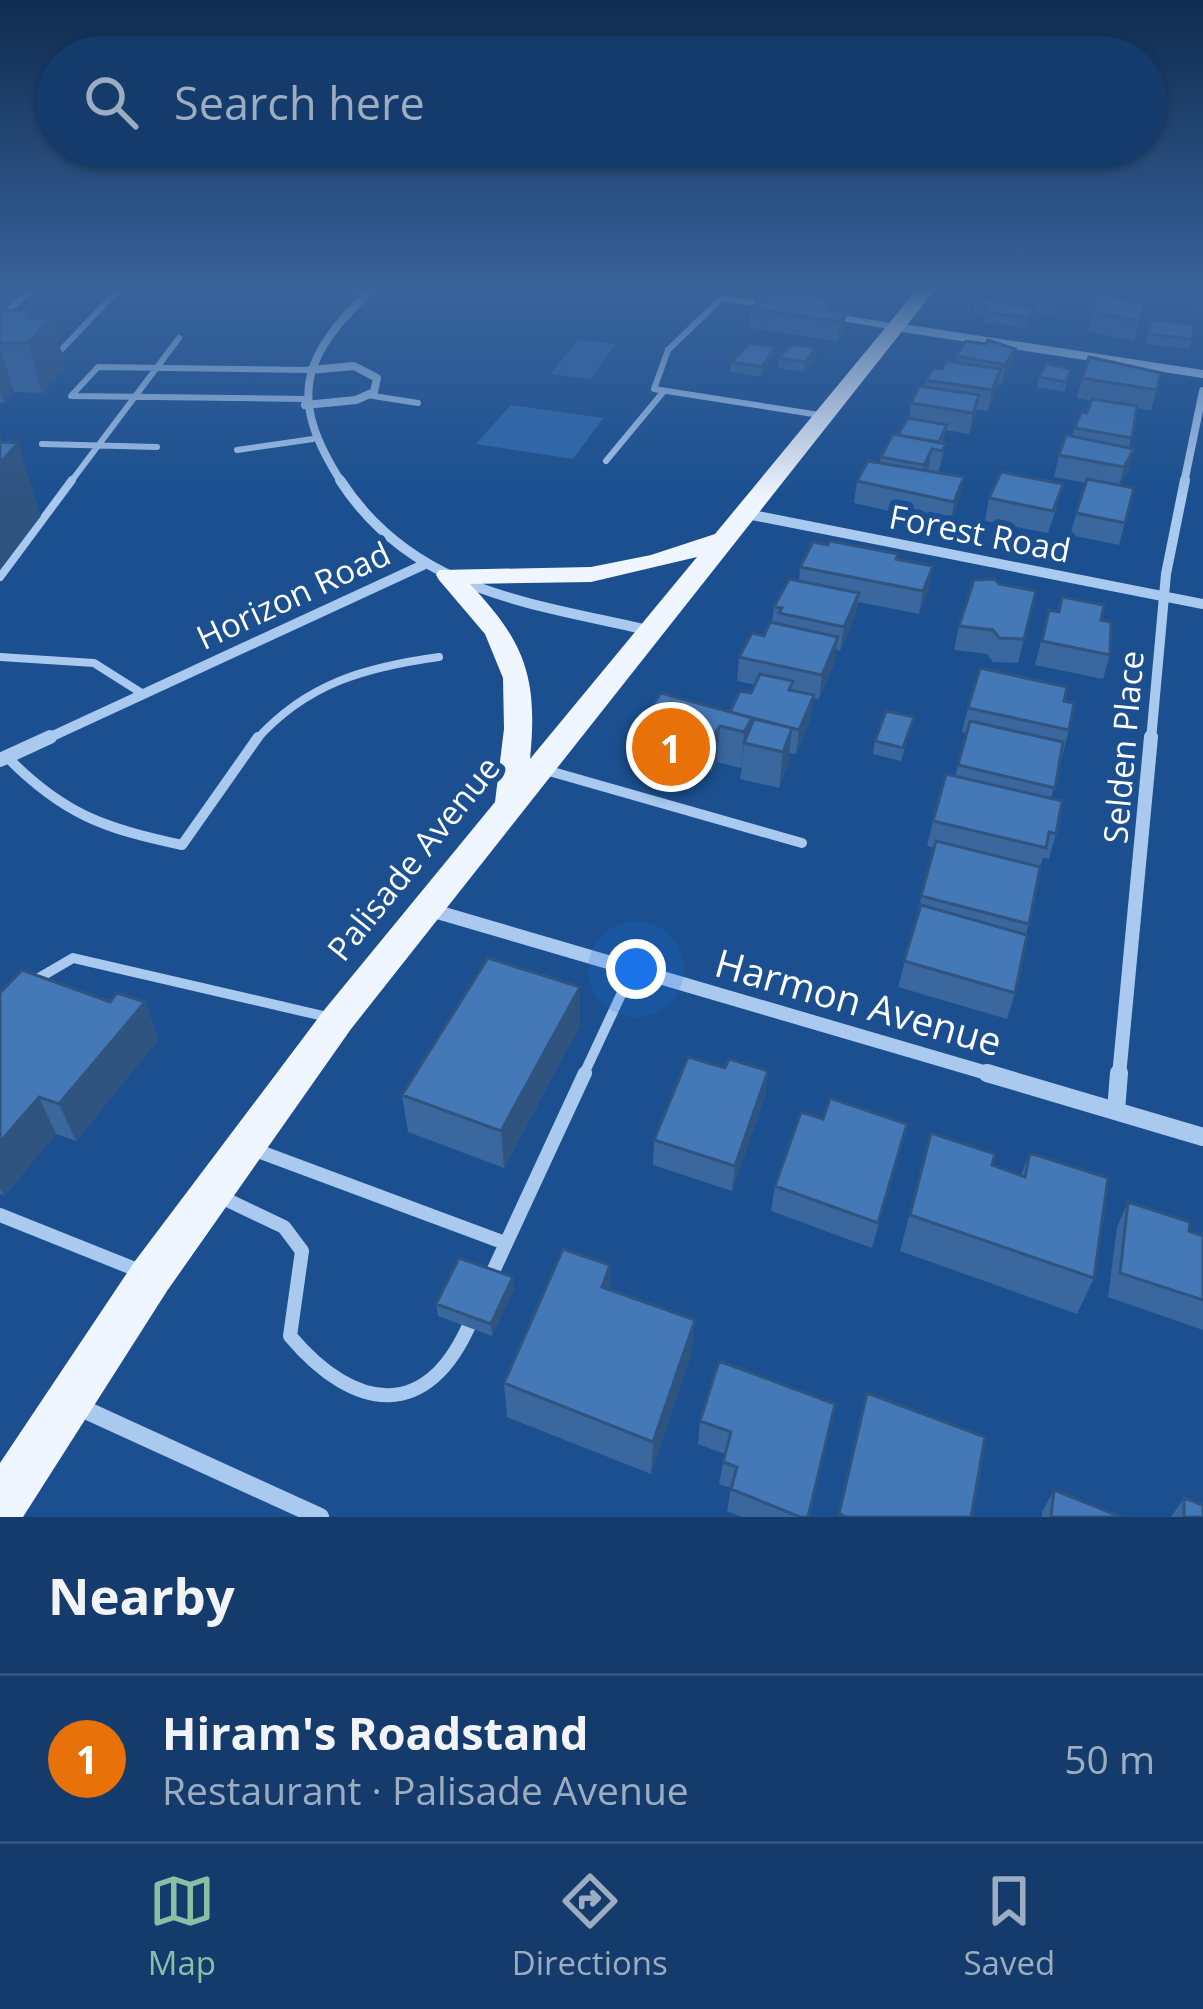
<!DOCTYPE html>
<meta charset="utf-8">
<style>
:root{--surface:#143b6b;--page:#214673;--text:#f1f3f6;--muted:#9dadc1;--line:#33557e;--accent:#8abfa5}
body{margin:0;font-family:"Open Sans",sans-serif;background:var(--page);color:var(--text)}
.you{position:absolute;left:636px;top:969px;width:42px;height:42px;margin:-30px;border:9px solid #fff;border-radius:50%;background:#1a73e8;box-shadow:0 0 0 18px #1a73e833}
.badge{display:grid;place-items:center;width:78px;height:78px;border-radius:50%;background:var(--accent);color:#fff;font-size:39px;font-weight:700}
.pin{position:absolute;translate:-50% -50%;border:6px solid #fff;box-shadow:0 3px 12px #0006}
.list{margin:0;padding:0;list-style:none}
h2{display:flex;justify-content:space-between;align-items:center;height:156px;margin:0;padding:0 48px;font-size:51px}
h2 small{font-size:39px;font-weight:400;color:var(--muted)}
.list li{display:grid;grid-template-columns:78px 1fr auto;gap:36px;align-items:center;box-sizing:border-box;height:168px;padding:0 48px;border-top:3px solid var(--line)}
.list b{display:block;font-size:45px;white-space:nowrap}
.list p{margin:0;font-size:39px;white-space:nowrap;color:var(--muted)}
.list em{font-size:39px;font-style:normal;color:var(--muted)}
.icon{flex:none;width:66px;height:66px;fill:none;stroke:currentColor;stroke-width:2;stroke-linecap:round;stroke-linejoin:round}
.map{position:relative;flex:none;width:1203px;height:1517px;overflow:hidden}
.search{position:absolute;background:var(--surface);box-shadow:0 3px 9px #0004;left:36px;right:36px;top:36px;height:132px;display:flex;align-items:center;gap:30px;box-sizing:border-box;padding:0 42px;border-radius:66px;color:var(--muted);font-size:45px}
.sheet{height:324px;background:var(--surface)}
nav{display:flex;justify-content:space-around;align-items:center;box-sizing:border-box;height:168px;border-top:3px solid var(--line);background:var(--surface);font-size:33px;color:var(--muted)}
nav a{display:grid;justify-items:center;gap:6px}
nav .on{color:var(--accent)}
.map>svg:first-child{display:block}
.green{fill:#2e69ad}
.lines{fill:none;stroke-linecap:round;stroke-linejoin:round}
.lane-far3{stroke:#a9c9ee;stroke-width:6}
.lane-far2{stroke:#a9c9ee;stroke-width:8}
.lane-far1{stroke:#a9c9ee;stroke-width:10}
.lane{stroke:#a9c9ee;stroke-width:14}
.street-far3{stroke:#a9c9ee;stroke-width:8}
.street-far2{stroke:#a9c9ee;stroke-width:10}
.street-far1{stroke:#a9c9ee;stroke-width:14}
.street{stroke:#a9c9ee;stroke-width:18}
.primary{fill:#f0f6ff;fill-rule:evenodd}
.wall{fill:#3a679d}
.shaded-wall{fill:#305480}
.building{fill:#4478b7;stroke:#305480;stroke-width:3}
.labels{text-anchor:middle;dominant-baseline:central;stroke-width:12;stroke-linejoin:round;paint-order:stroke}
.street-label{font-size:33px;fill:#fff;stroke:#1b4f8f}
.near-street-label{font-size:39px;fill:#fff;stroke:#1b4f8f}
</style>
<div class="map">
<svg width="1203" height="1517" viewBox="0 0 1203 1517">
<rect width="100%" height="100%" fill="#1b4f8f"/>
<!-- green -->
<path class="green" d="M578,340L616,344L590,379L550,374Z
M511,405L603,418L573,459L476,444Z"/>
<g class="lines">
<!-- lane-far3 -->
<path class="lane-far3" d="M116,287L369,291
M766,305L722,298L668,350L654,389L826,416
M836,317L896,327
M0,318L34,287
M51,350H61L121,287
M367,395L418,403
M305,399L71,396L98,367L310,370
M42,444L157,447
M237,450L313,439
M606,461L664,391
M70,483L179,338"/>
<!-- lane-far2 -->
<path class="lane-far2" d="M0,577L72,480
M0,657L94,663L143,694
M256,740C307,683 366,667 439,657"/>
<!-- lane-far1 -->
<path class="lane-far1" d="M7,757C63,814 105,829 182,845L258,737
M542,769L802,843
M32,982L73,958L332,1018
M583,1076L633,969"/>
<!-- lane -->
<path class="lane" d="M255,1150L505,1243
M221,1197L284,1227L302,1251L290,1336C355,1413 428,1422 471,1321
M0,1215L140,1271
M490,1278L585,1073"/>
<!-- street-far3 -->
<path class="street-far3" d="M896,327L1203,374
M305,405L356,400L374,392L377,378L354,366L310,370
M342,483C286,396 302,356 374,287
M1184,483L1203,391"/>
<!-- street-far2 -->
<path class="street-far2" d="M340,480C413,593 532,603 652,631
M747,514L1203,604
M44,740L423,565
M1151,740L1166,574L1185,480"/>
<!-- street-far1 -->
<path class="street-far1" d="M0,760L50,737
M427,909L997,1076
M1119,1076L1151,737"/>
<!-- street -->
<path class="street" d="M987,1073L1203,1137
M1116,1111L1119,1073
M79,1407L320,1517"/>
<!-- primary -->
<path class="primary" d="M919,287H937L351,1029L167,1291L23,1517H0V1463L135,1261L325,1009L495,802L504,729L503,678L485,634L439,580L436,575L439,570L591,567L651,555L715,534ZM697,557L530,759C538,679 526,643 470,584L591,582Z"/>
</g>
<!-- wall -->
<path class="wall" d="M995,287H1101L1098,295L1059,289L1051,315L1033,312L1027,328L982,322L984,315L974,314L976,304L992,301Z
M1111,287H1151L1148,298L1127,295L1126,299L1145,302L1134,341L1088,331L1092,312L1107,296Z
M1171,287H1203V306L1167,301Z
M751,309L846,313L843,332L837,341L750,328Z
M0,310L35,318L66,367L42,393L14,392L4,403H0Z
M1152,319L1192,339L1189,349L1145,344Z
M1015,349L1011,369L1001,385L998,384L988,411L977,409L969,434L946,430L942,443L946,444L938,473L964,477L959,499L950,525L854,503L857,481L880,463L881,457L909,419L911,403L925,387L926,380L955,362L956,356Z
M774,357L761,377L730,372L731,362Z
M779,358H816L804,372L778,368Z
M1072,369L1064,392L1037,387L1039,377Z
M1161,373L1151,410L1136,408L1129,448L1128,471L1120,485L1134,488L1119,545L1070,535L1086,483L1054,477L1059,455L1072,436L1081,412L1087,413L1091,401L1077,398L1082,378Z
M989,498L1057,506L1048,533L985,521Z
M898,554L897,560L933,566L928,590L919,614L858,602L855,616L840,651L836,650L835,661L819,699L813,698L810,720L796,754L789,753L788,764L779,788L740,779L742,766L741,768L717,762L712,771L704,768L694,785L634,767L635,731L730,712L751,693L755,685L737,681L739,657L764,636L772,623L774,607L799,581L800,567Z
M999,584L1036,591L1018,663L993,662L987,654L954,650L959,626Z
M1049,610L1110,655L1103,679L1035,665Z
M1064,701L1069,730L1051,799L1056,834L1049,859L1043,858L1038,873L1015,993L1007,1019L898,987L934,848L927,846L933,821L955,777L966,733L962,732L968,708Z
M914,717L901,761L873,754L875,741Z
M0,993L145,1002L158,1040L76,1141L56,1134L4,1196L0,1194Z
M580,1025L504,1168L408,1132L402,1095Z
M725,1068L768,1071L765,1096L732,1191L653,1165L654,1140Z
M823,1119L907,1124L872,1248L771,1211L775,1186Z
M931,1133L992,1165L1021,1175L1030,1153L1094,1278L1077,1314L900,1251Z
M1128,1202L1189,1231L1203,1236V1330L1108,1297L1117,1227Z
M514,1289L492,1336L438,1316L436,1304Z
M610,1289L691,1355L651,1474L507,1417L504,1383Z
M719,1361L808,1517H742L727,1511L731,1488L719,1484L725,1454L698,1444L700,1421Z
M1054,1490L1121,1517H1042V1512Z
M1184,1498L1203,1517H1171Z"/>
<!-- shaded-wall -->
<path class="shaded-wall" d="M33,310L39,332L52,318L66,367L42,393L28,343L26,318Z
M846,313L843,332L837,341L840,322Z
M775,347L774,357L761,377L762,367Z
M0,348L14,392L4,403L0,391Z
M817,348L816,358L804,372L805,362Z
M1015,349L1011,369L1001,385L1005,365Z
M1001,369L997,390L988,411L992,390Z
M979,395L975,415L969,434L973,413Z
M0,434L7,455L18,443L41,516L0,570Z
M932,449L928,471L920,487L924,465Z
M1134,449L1128,471L1118,489L1124,467Z
M964,477L959,499L950,525L954,502Z
M933,566L928,590L919,614L923,591Z
M859,593L855,616L840,651L844,627Z
M838,637L835,661L819,699L822,675Z
M814,695L810,720L796,754L799,730Z
M752,718L750,744L744,743L741,768L744,732Z
M720,726L717,762L712,771L714,735Z
M792,728L788,764L779,788L783,752Z
M707,732L704,768L694,785L696,748Z
M580,987V1025L504,1168L501,1131Z
M145,1002L158,1040L76,1141L59,1104Z
M768,1071L765,1096L732,1191L735,1166Z
M39,1097L56,1134L4,1196L0,1188V1142Z
M610,1265V1301L602,1287Z
M513,1277L514,1289L492,1336L491,1324Z
M695,1320L691,1355L651,1474L653,1442Z"/>
<!-- building -->
<path class="building" d="M995,287H1059L1055,296Z
M1111,287H1118L1129,288L1125,296L1107,293Z
M776,291L835,300L827,310L846,313L840,322L751,309L759,300L767,301Z
M1098,295L1145,302L1139,321L1092,312Z
M979,298L1034,308L1029,318L984,312L987,306L976,304Z
M0,310H33L26,318H52L28,343H0Z
M1152,319L1194,325L1192,339L1148,334Z
M988,340L1015,349L1005,365L956,356L966,341L986,344Z
M750,343L775,347L762,367L731,362Z
M791,344L817,348L805,362L779,358Z
M1089,357L1161,373L1157,390L1082,378Z
M946,361L1001,369L992,390L926,380L933,368L942,369Z
M1046,364L1072,369L1066,382L1039,377Z
M919,386L979,395L973,413L911,403Z
M1092,399L1137,406L1132,438L1075,428L1081,412L1087,413Z
M908,418L947,425L939,442L898,435Z
M893,434L946,444L942,451L932,449L924,465L881,457Z
M1066,435L1134,449L1124,467L1059,455Z
M0,442L18,443L0,463Z
M868,461L964,477L954,502L857,481Z
M1001,472L1063,484L1053,511L989,498Z
M1087,479L1134,488L1125,523L1076,513Z
M830,541L898,554L896,559L933,566L923,591L800,567L813,542L828,545Z
M789,579L859,593L844,627L779,613L782,608L774,607Z
M995,579L999,584L1036,591L1024,639L999,638L993,630L959,626L974,580Z
M1062,597L1104,605L1101,620L1111,622L1110,655L1042,641L1049,610L1059,612Z
M770,622L838,637L822,675L739,657L752,633L764,636Z
M980,668L1067,687L1064,701L1074,703L1069,730L968,708Z
M760,674L793,681L789,690L814,695L799,730L730,712L740,691L751,693Z
M661,693L752,718L744,732L720,726L714,735L707,732L696,748L635,731Z
M886,711L914,717L903,748L875,741Z
M754,719L792,728L783,752L744,743Z
M970,721L1063,742L1055,788L958,765Z
M946,774L1062,801L1056,834L1049,832L1046,848L933,821Z
M936,841L1040,867L1029,924L921,896Z
M921,905L1027,935L1015,993L904,961Z
M488,958L580,987L501,1131L402,1095Z
M22,970L110,1002L117,993L145,1002L59,1104L39,1097L0,1142V993Z
M688,1057L725,1068L729,1059L768,1071L735,1166L654,1140Z
M830,1098L907,1124L878,1223L775,1186L801,1112L823,1119Z
M931,1133L995,1154L992,1165L1025,1177L1030,1153L1108,1178L1094,1278L910,1215Z
M1128,1202L1190,1222L1189,1231L1203,1236V1300L1120,1273Z
M563,1249L610,1265L602,1287L695,1320L653,1442L504,1383Z
M459,1258L513,1277L491,1324L436,1304Z
M719,1361L835,1404L808,1517H800L731,1489L737,1467L723,1462L731,1432L700,1421Z
M867,1393L985,1437L971,1517H846L839,1514Z
M1054,1490L1121,1517H1051Z
M1184,1498L1203,1505V1517H1184Z"/>
<!-- sky -->
<linearGradient id="sky" x2="0" y2="1"><stop stop-color="#0f2b4f"/><stop offset="0.58" stop-color="#39639b"/><stop offset="1" stop-color="#39639b" stop-opacity="0"/></linearGradient>
<rect width="1203" height="499" fill="url(#sky)"/>
<g class="labels">
<!-- street labels -->
<g class="street-label">
<text transform="translate(980 533) rotate(11)">Forest Road</text>
<text transform="translate(293 595) rotate(-25)">Horizon Road</text>
<text transform="translate(1123 747) rotate(-85)">Selden Place</text>
<text transform="translate(413 858) rotate(-51)">Palisade Avenue</text>
</g>
<!-- near-street labels -->
<g class="near-street-label">
<text transform="translate(859 1001) rotate(16)">Harmon Avenue</text>
</g>
</g>
</svg>
<div class="you"></div>
<div class="pin badge" style="left:671px;top:747px;background:#e8710a">1</div>
<div class="search"><svg class="icon" aria-label="search" viewBox="0 0 24 24"><circle cx="10" cy="10" r="6"/><path d="M15 15l6 6"/></svg>Search here</div>
</div>
<section class="sheet">
<h2>Nearby<small></small></h2>
<ul class="list">
<li><span class="badge" style="background:#e8710a">1</span><div><b>Hiram's Roadstand</b><p>Restaurant · Palisade Avenue</p></div><em>50 m</em></li>
</ul>
</section>
<nav>
<a class="on"><svg class="icon" aria-label="map" viewBox="0 0 24 24"><path d="M3 6l6-2 6 2 6-2v14l-6 2-6-2-6 2zM9 4v14M15 6v14"/></svg>Map</a>
<a><svg class="icon" aria-label="directions" viewBox="0 0 24 24"><path d="M12 3l9 9-9 9-9-9zM9 14v-3h6M13 9l2 2-2 2"/></svg>Directions</a>
<a><svg class="icon" aria-label="saved" viewBox="0 0 24 24"><path d="M7 4h10v16l-5-4-5 4z"/></svg>Saved</a>
</nav>
